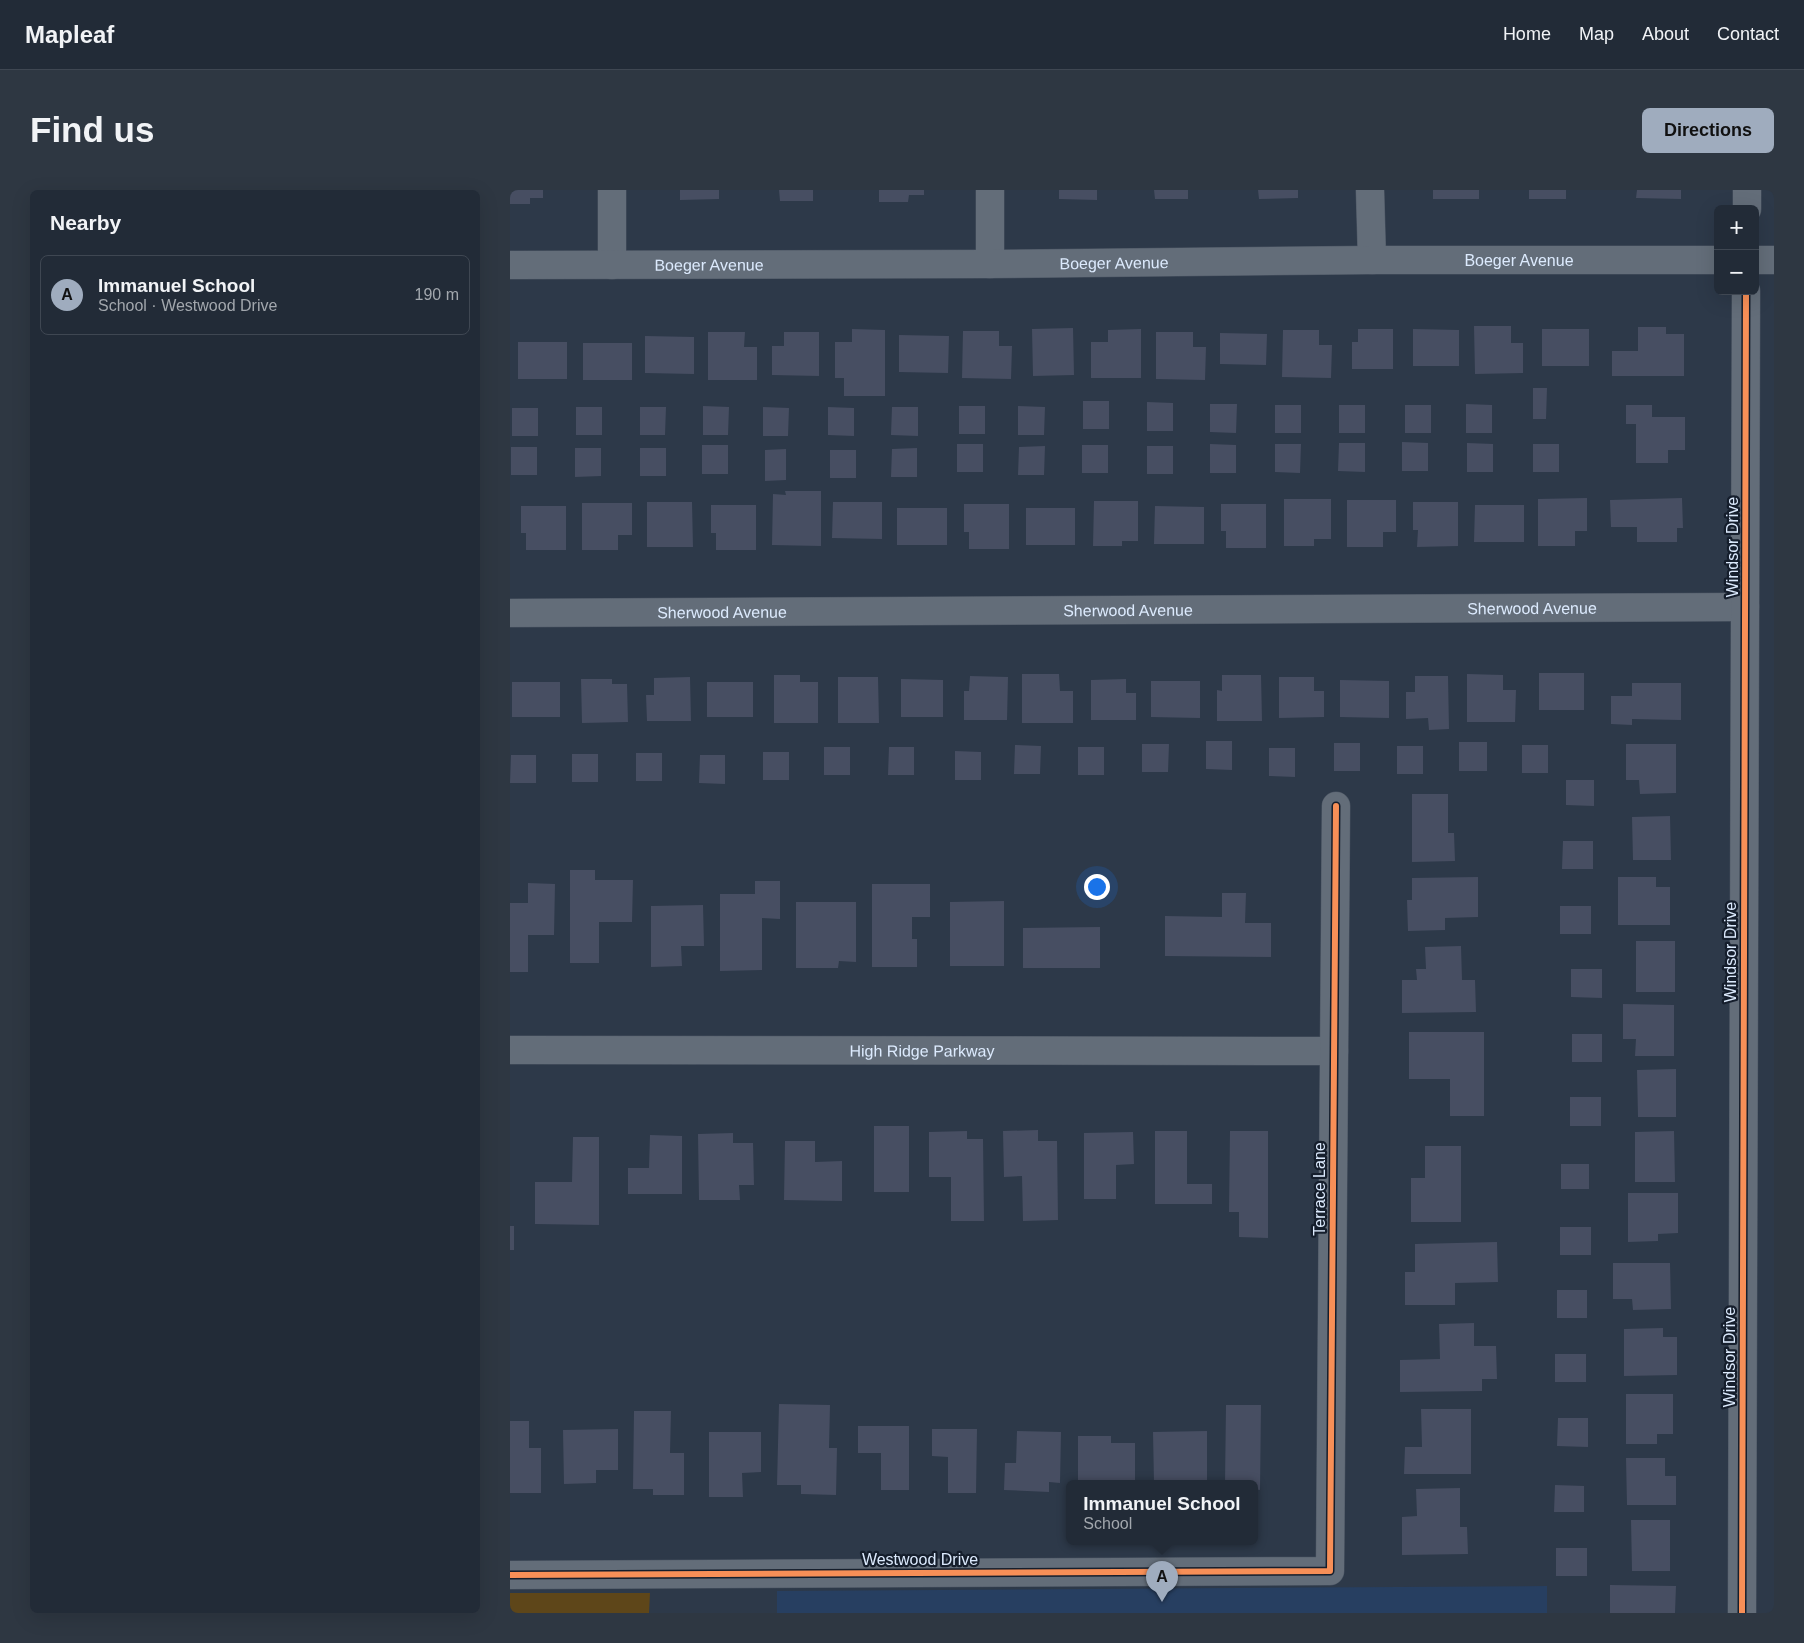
<!DOCTYPE html>
<meta charset="utf-8">
<style>
:root{--surface:#222b37;--page:#2e3742;--text:#f1f3f6;--muted:#a2a7ad;--line:#3f4752;--accent:#9facbe}
body{margin:0;font-family:Helvetica,sans-serif;background:var(--page);color:var(--text)}
.controls{position:absolute;right:15px;top:15px;display:grid;overflow:hidden;border-radius:8px;box-shadow:0 5px 20px #0002}
.controls button{width:45px;height:45px;display:grid;place-items:center;padding:0;border:0;border-bottom:1px solid var(--line);background:var(--surface);color:var(--text);font:25px sans-serif}
.you{position:absolute;left:586px;top:696px;width:18px;height:18px;margin:-12px;border:4px solid #fff;border-radius:50%;background:#1a73e8;box-shadow:0 0 0 8px #1a73e833}
.badge{display:grid;place-items:center;width:32px;height:32px;border-radius:50%;background:var(--accent);color:#111;font-size:16px;font-weight:700}
.pin{position:absolute;translate:-50% -41px;filter:drop-shadow(0 1px 2px #0008)}
.pin::after{content:'';position:absolute;top:26px;width:18px;height:15px;background:inherit;clip-path:polygon(0 0,100% 0,50% 100%)}
.popup{position:absolute;left:556px;top:1290px;width:192px;height:65px;box-sizing:border-box;display:grid;place-content:center;border-radius:8px;background:var(--surface);filter:drop-shadow(0 1px 4px #0005);font-size:16px;white-space:nowrap;color:var(--muted)}
.popup b{font-size:19px;color:var(--text)}
.popup::after{content:'';position:absolute;left:50%;top:100%;margin-left:-10px;border:10px solid transparent;border-top-color:var(--surface)}
.list{margin:0;padding:0;list-style:none}
h2{display:flex;justify-content:space-between;align-items:center;height:65px;margin:0;padding:0 20px;font-size:21px}
h2 small{font-size:16px;font-weight:400;color:var(--muted)}
.list li{display:grid;grid-template-columns:32px 1fr auto;gap:15px;align-items:center;box-sizing:border-box;height:80px;margin:0 10px 10px;padding:0 10px;border:1px solid var(--line);border-radius:8px}
.list b{display:block;font-size:19px;white-space:nowrap}
.list p{margin:0;font-size:16px;white-space:nowrap;color:var(--muted)}
.list em{font-size:16px;font-style:normal;color:var(--muted)}
.map{position:relative;flex:none;width:1264px;height:1423px;overflow:hidden;border-radius:8px}
header{display:flex;align-items:center;gap:30px;box-sizing:border-box;height:70px;padding:0 25px;background:var(--surface);border-bottom:1px solid var(--line)}
header strong{font-size:24px}
nav{display:flex;gap:28px;margin-inline-start:auto;font-size:18px}
.intro{display:flex;align-items:center;justify-content:space-between;box-sizing:border-box;height:120px;padding:0 30px}
h1{margin:0;font-size:35px}
.button{padding:12px 22px;border-radius:8px;background:var(--accent);color:#111;font-size:18px;font-weight:700}
main{display:flex;gap:30px;padding:0 30px}
aside{flex:1;background:var(--surface);border-radius:8px;box-shadow:0 5px 20px #0002}
.map>svg:first-child{display:block}
.built{fill:#273f61}
.green{fill:#5e4619}
.building{fill:#474e62}
.lines{fill:none;stroke-linecap:round;stroke-linejoin:round}
.minor-casing{stroke:#4b5563;stroke-width:29}
.minor{stroke:#636d79;stroke-width:28}
.cycleway-casing{stroke:#151e2c;stroke-width:9}
.cycleway{stroke:#f78f57;stroke-width:6}
.labels{text-anchor:middle;dominant-baseline:central;stroke-width:4.5;stroke-linejoin:round;paint-order:stroke}
.street-label{font-size:16px;fill:#dceafd;stroke:#151e2c}
</style>
<header>
<strong>Mapleaf</strong>
<nav><a>Home</a><a>Map</a><a>About</a><a>Contact</a></nav>
</header>
<div class="intro"><h1>Find us</h1><a class="button">Directions</a></div>
<main>
<aside>
<h2>Nearby<small></small></h2>
<ul class="list">
<li><span class="badge">A</span><div><b>Immanuel School</b><p>School · Westwood Drive</p></div><em>190 m</em></li>
</ul>
</aside>
<div class="map">
<svg width="1264" height="1423" viewBox="0 0 1264 1423">
<rect width="100%" height="100%" fill="#2d3949"/>
<!-- built -->
<path class="built" d="M1037,1396V1423H267V1401Z"/>
<!-- green -->
<path class="green" d="M140,1403L139,1423H0V1403Z"/>
<!-- building -->
<path class="building" d="M0,0H33V8H20V14H0Z
M170,0H209V9L170,10Z
M269,0H303V11H270Z
M369,0H414V5H399L398,12H369Z
M549,0H587V10L549,9Z
M644,0H678V9H645Z
M748,0H788V8L749,9Z
M923,0H969V9H923Z
M1019,0H1056V9H1019Z
M1127,0H1171V9L1126,8Z
M964,136H1001V153H1013V183L965,184Z
M1128,137H1156V144H1174V186H1102V161H1128Z
M563,138L564,185L523,186L522,139Z
M342,139L375,140V206H334V188H325V152H342Z
M631,139V188H581V152H598V140Z
M848,139H883V179H842V152H848Z
M903,139L949,140V176H903Z
M1032,139H1079V176H1032Z
M773,140H809V155H822L821,188L772,187Z
M453,141H489V156H502L501,189L452,188Z
M198,142H235L234,157H247V190H198Z
M274,142H309V186L262,185V156H274Z
M646,142H683V157H696L695,190L646,189Z
M710,143L757,144L756,175L710,174Z
M389,145L439,146L438,183L389,182Z
M135,146L184,147V184L135,183Z
M8,152H57V189H8Z
M73,153H122V190H73Z
M1023,198H1037L1036,229H1023Z
M573,211H599V239H573Z
M637,212L663,213V241H637Z
M700,214H727L726,243L700,242Z
M956,214L982,215V243H956Z
M765,215H791V243H765Z
M829,215H855V243H829Z
M895,215H921V243H895Z
M1116,215H1142V227H1175V260H1158V273H1126V234H1116Z
M193,216L219,217L218,245H193Z
M449,216H475V244H449Z
M508,216L535,217L534,245H508Z
M66,217H92V245H66Z
M130,217H156L155,245H130Z
M253,217L279,218L278,246H253Z
M318,217L344,218V246L318,245Z
M382,217H408V246L381,245Z
M2,218H28V246H2Z
M892,252L918,253V281H892Z
M829,253H855V282L828,281Z
M957,253L983,254V282H957Z
M447,254H473V282H447Z
M700,254L726,255V283H700Z
M765,254H791L790,283L765,282Z
M1023,254H1049V282H1023Z
M192,255H218V284H192Z
M572,255H598V283H572Z
M535,256L534,285H508L509,257Z
M637,256H663V284H637Z
M1,257H27V285H1Z
M65,258H91V286L65,287Z
M130,258H156V286H130Z
M407,258V287H381L382,259Z
M276,259V290L255,291V260Z
M320,260H346V288H320Z
M275,301H311V356L262,355L263,304L276,305Z
M1077,308V341H1065V356H1028V309Z
M1172,308L1173,338H1167V352H1127V337H1101L1100,310Z
M774,309H821V349H804V356H774Z
M837,310H886V342H873V357H837Z
M584,311H628V351H612V356H583Z
M137,312H182L183,357H137Z
M323,312H372V349L322,348Z
M903,312H948V356L907,357L908,340H903Z
M72,313H122V345H108V360H72Z
M454,314H499V359H459V342H454Z
M711,314H756V358H716V341H711Z
M201,315H246V360H206V343H201Z
M965,315H1014V352H964Z
M11,316H56V360H16V343H11Z
M645,316L694,317V354H644Z
M387,318H437V355H387Z
M516,318H565V355H516Z
M1029,483H1074V520H1029Z
M512,484H549L550,501H563V533H512Z
M957,484L993,485V500H1006L1005,532H957Z
M264,485H290V492H308V533H264Z
M712,485H751L752,531H707V500L712,501Z
M460,486L498,487L497,530H454V501H459Z
M905,486H938L939,539L919,540L918,528L896,529V502H905Z
M180,487L181,531H137L136,505H144V488Z
M328,487H368L369,533H328Z
M769,487H804V501H814V527L769,528Z
M71,489H102V494H117L118,532L72,533Z
M391,489L433,490V527H391Z
M616,489V503H626V530H581V490Z
M830,490L879,491V528L830,527Z
M641,491H690V528L641,527Z
M2,492H50V527H2Z
M197,492H243V527H197Z
M1122,493H1171V530L1122,529V535L1101,534V506H1122Z
M696,551H722V580L696,579Z
M949,552H977V581H949Z
M824,553H850V581H824Z
M632,554H659L658,582H632Z
M1116,554H1166V603L1130,604L1129,590H1116Z
M505,555L531,556L530,584H504Z
M1012,555H1038V583H1012Z
M887,556H913V584H887Z
M314,557H340V585H314Z
M379,557H404V585H378Z
M568,557H594V585H568Z
M759,558H785V587L759,586Z
M445,561L471,562V590H445Z
M253,562H279V590H253Z
M126,563H152V591H126Z
M62,564H88V592H62Z
M1,565H26V593H0Z
M190,565H215V594L189,593Z
M1056,590H1084V616L1056,615Z
M902,604H938V643H944L945,671L902,672Z
M1160,626L1161,670H1123L1122,627Z
M1053,651H1083V679H1052Z
M60,680H85V690H123L122,732H89V773H60Z
M968,687V727L935,728V740L898,741L897,710H902V688Z
M1108,687H1146V697H1160V735H1108Z
M245,691H270V729L252,728V780L210,781V704H245Z
M18,693L45,694L44,745H18V782H0V713H18Z
M362,694H420V727H402V749H407V777H362Z
M712,703H736L735,733H761V767L655,766V726L712,727Z
M494,711V776H440V712Z
M286,712H346V772L329,771L328,778H286Z
M193,715L194,756H171L172,776L141,777V716Z
M1050,716H1081V744H1050Z
M590,737V778H513V738Z
M1126,751H1165V802H1126Z
M951,756L952,790H965L966,822L892,823V790H907L906,779H916L915,757Z
M1061,779H1092V808L1061,807Z
M1113,814L1164,815V866H1125L1126,849H1113Z
M899,842H974V926H940V889H899Z
M1062,844H1092V872H1062Z
M1166,879V927H1128L1127,880Z
M1060,907H1091V936H1060Z
M364,936H399V1002H364Z
M528,940V951H547L548,1030L513,1031L512,986L494,987L493,941Z
M457,941V949H473L474,1031H441V987H419V942Z
M645,941H677V994H702V1014H645Z
M720,941H758V1048L729,1047V1022H719Z
M1164,941L1165,992H1125V942Z
M623,942L624,974L606,975V1009H574V943Z
M223,943V953H243L244,995H229L230,1010H189L188,944Z
M140,945L172,946V1004H118V978H139Z
M63,947H89V1035L25,1034V992H62Z
M275,951H305V972L332,971V1011L274,1010Z
M915,956H951V1032H901V988H915Z
M1051,974H1079V999H1051Z
M1118,1003H1168V1043L1148,1044V1051L1118,1052Z
M0,1036H4V1060H0Z
M1050,1037H1081V1065H1050Z
M987,1052L988,1092L945,1093V1115H895V1082H905V1054Z
M1103,1073H1160L1161,1119L1123,1120L1122,1109H1103Z
M1047,1100H1077V1128H1047Z
M964,1133V1156H986L987,1189H972V1201L890,1202V1170L930,1169L929,1134Z
M1153,1138V1147H1167V1185L1114,1186V1139Z
M1045,1164H1076V1192H1045Z
M1116,1204H1163V1244H1147V1254H1116Z
M269,1214L320,1215L319,1258H327L326,1305L291,1304V1295H267Z
M716,1215H751L750,1300L744,1299V1293H715Z
M911,1219H961V1284H894L895,1257H912Z
M124,1221H161L160,1263H174V1305H143V1299H123Z
M1048,1228H1078V1257L1047,1256Z
M0,1231H19V1258H31V1303H0Z
M348,1236H399V1300H371V1263H348Z
M108,1239V1280H86V1293L54,1294L53,1240Z
M422,1239H467L466,1303H438V1267L422,1266Z
M507,1241L551,1242L550,1293L539,1292V1302L494,1300L495,1273H506Z
M697,1241V1293H644L643,1242Z
M199,1242H251V1282L232,1283L233,1307H199Z
M568,1246H601V1253H625V1293H568Z
M1116,1268H1155V1286H1166V1315H1117Z
M1045,1295L1074,1296V1322H1044Z
M950,1298V1337H957L958,1364L892,1365V1327L907,1326L906,1299Z
M1121,1330H1160V1381H1122Z
M1046,1358H1077V1386H1046Z
M1100,1395L1166,1396L1165,1423H1100Z"/>
<g class="lines">
<!-- minor casing -->
<g class="minor-casing">
<g id="minor">
<path d="M102,0V75"/>
<path d="M480,0V74"/>
<path d="M860,0L862,70"/>
<path d="M1237,19V0"/>
<path d="M1245,70H1264"/>
<path id="s1" d="M0,75L480,74L862,70H1208"/>
<path id="s2" d="M0,423L1235,417"/>
<path id="s3" d="M0,860L824,861"/>
<path d="M0,1385L820,1381L826,616"/>
<path d="M1232,1423L1236,101"/>
</g>
</g>
<!-- minor -->
<use href="#minor" class="minor"/>
<!-- cycleway casing -->
<g class="cycleway-casing">
<path id="cycleway" d="M0,1385L820,1381L826,616
M1232,1423L1236,101"/>
</g>
<!-- cycleway -->
<use href="#cycleway" class="cycleway"/>
</g>
<g class="labels">
<!-- street labels -->
<g class="street-label">
<text stroke="none"><textPath href="#s1" startOffset="1009">Boeger Avenue</textPath></text>
<text stroke="none"><textPath href="#s1" startOffset="604">Boeger Avenue</textPath></text>
<text stroke="none"><textPath href="#s1" startOffset="199">Boeger Avenue</textPath></text>
<text transform="translate(1222 357) rotate(-90)">Windsor Drive</text>
<text stroke="none"><textPath href="#s2" startOffset="1022">Sherwood Avenue</textPath></text>
<text stroke="none"><textPath href="#s2" startOffset="618">Sherwood Avenue</textPath></text>
<text stroke="none"><textPath href="#s2" startOffset="212">Sherwood Avenue</textPath></text>
<text transform="translate(1220 762) rotate(-90)">Windsor Drive</text>
<text stroke="none"><textPath href="#s3" startOffset="412">High Ridge Parkway</textPath></text>
<text transform="translate(809 999) rotate(-90)">Terrace Lane</text>
<text transform="translate(1219 1167) rotate(-90)">Windsor Drive</text>
<text x="410" y="1369">Westwood Drive</text>
</g>
</g>
</svg>
<div class="controls">
<button>+</button>
<button>−</button>
</div>
<div class="you"></div>
<div class="pin badge" style="left:652px;top:1412px">A</div>
<div class="popup"><b>Immanuel School</b>School</div>
</div>
</main>
